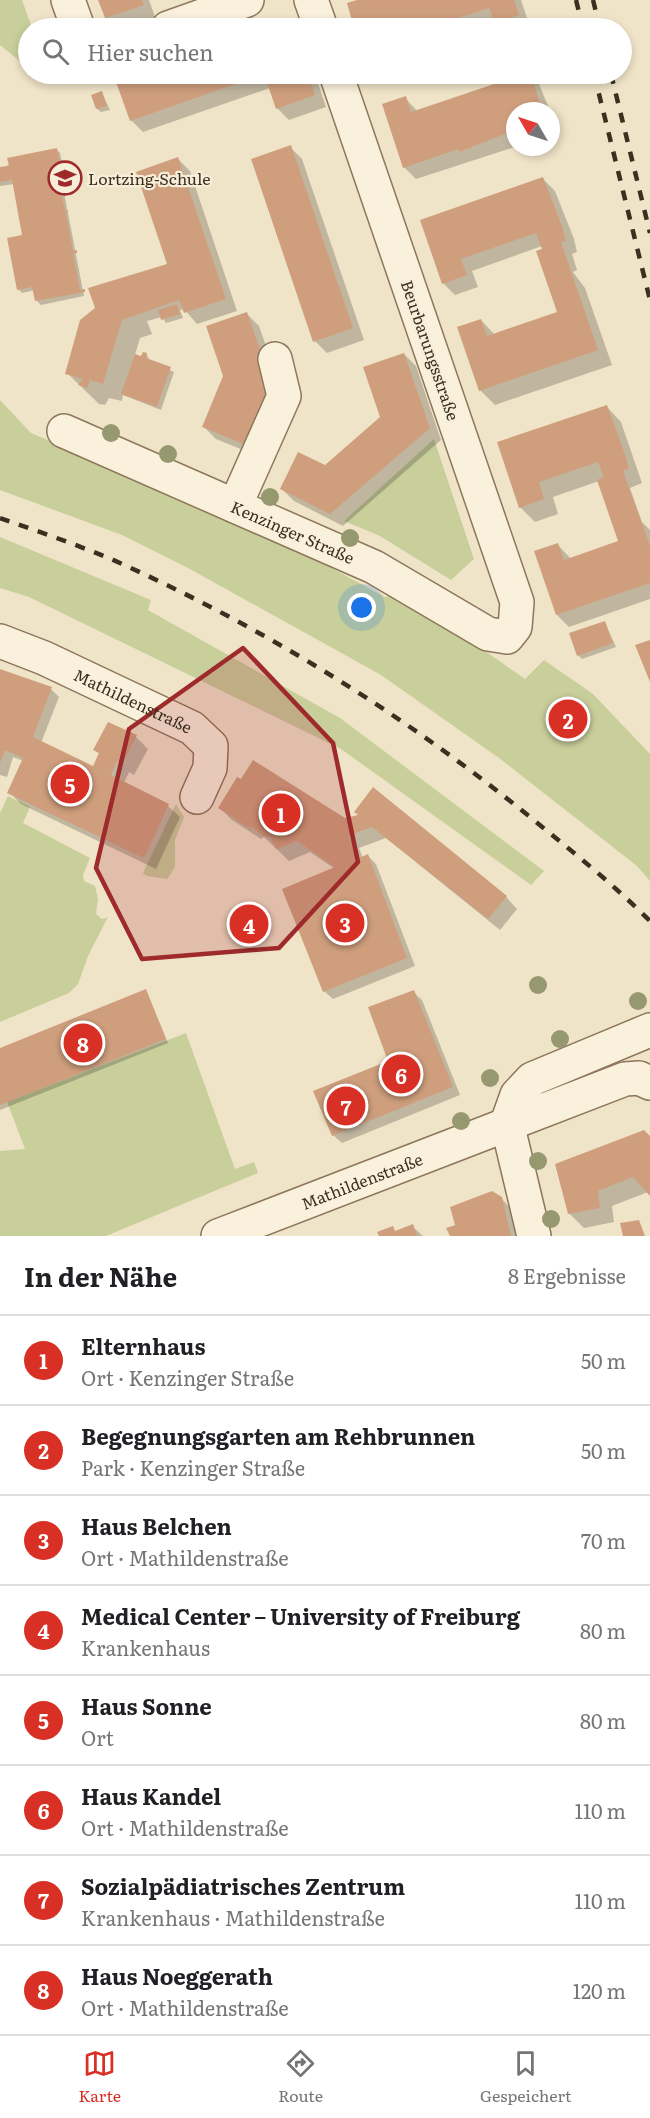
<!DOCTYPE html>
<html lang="de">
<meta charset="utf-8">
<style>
:root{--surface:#fff;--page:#f2f2f2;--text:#202124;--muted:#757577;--line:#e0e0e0;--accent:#d93025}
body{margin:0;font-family:Literata,serif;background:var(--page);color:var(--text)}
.compass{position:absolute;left:506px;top:102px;width:54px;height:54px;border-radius:50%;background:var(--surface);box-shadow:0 3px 9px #0003;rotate:309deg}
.you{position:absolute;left:362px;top:608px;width:21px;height:21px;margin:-15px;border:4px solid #fff;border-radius:50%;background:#1a73e8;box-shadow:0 0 0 9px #1a73e833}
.badge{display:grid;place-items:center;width:39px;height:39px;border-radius:50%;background:var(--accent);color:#fff;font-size:20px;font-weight:700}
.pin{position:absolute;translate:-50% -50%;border:3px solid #fff;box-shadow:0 2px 6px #0006}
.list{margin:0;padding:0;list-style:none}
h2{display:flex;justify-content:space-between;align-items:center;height:78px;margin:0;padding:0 24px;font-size:26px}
h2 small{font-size:20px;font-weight:400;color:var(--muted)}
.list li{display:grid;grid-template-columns:39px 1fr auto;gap:18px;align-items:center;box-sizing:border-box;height:90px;padding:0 24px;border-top:2px solid var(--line)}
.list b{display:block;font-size:22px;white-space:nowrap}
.list p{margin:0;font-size:20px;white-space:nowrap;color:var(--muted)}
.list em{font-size:20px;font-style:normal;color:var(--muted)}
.icon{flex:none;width:33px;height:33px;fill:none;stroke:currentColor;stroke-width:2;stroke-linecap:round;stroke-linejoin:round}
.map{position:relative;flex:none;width:650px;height:1236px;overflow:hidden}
.search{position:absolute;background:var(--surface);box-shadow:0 3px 9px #0003;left:18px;right:18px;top:18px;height:66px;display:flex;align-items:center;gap:15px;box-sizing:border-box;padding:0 21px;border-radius:33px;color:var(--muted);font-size:22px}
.sheet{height:798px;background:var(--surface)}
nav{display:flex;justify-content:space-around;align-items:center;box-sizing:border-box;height:84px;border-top:2px solid var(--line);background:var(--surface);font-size:16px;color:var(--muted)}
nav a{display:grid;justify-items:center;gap:3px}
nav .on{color:var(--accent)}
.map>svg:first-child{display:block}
.green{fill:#c9cf9b}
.shadow{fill:#0003}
.building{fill:#cf9f7d}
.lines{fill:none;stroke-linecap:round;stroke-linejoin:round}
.minor-casing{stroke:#8d765c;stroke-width:36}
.minor{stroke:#faf1dc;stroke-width:33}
.rail{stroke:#3d2e20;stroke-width:4.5;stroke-dasharray:10 10;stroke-linecap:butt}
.tree{fill:#96986f}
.marked{fill:#9e2a2b;fill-opacity:0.2;stroke:#9e2a2b;stroke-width:4.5;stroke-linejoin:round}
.labels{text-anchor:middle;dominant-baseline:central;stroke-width:4.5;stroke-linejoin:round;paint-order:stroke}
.poi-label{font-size:16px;fill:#3d2e20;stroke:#f7eed8;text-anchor:start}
.street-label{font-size:16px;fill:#3d2e20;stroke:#f7eed8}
</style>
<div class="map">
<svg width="650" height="1236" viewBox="0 0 650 1236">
<rect width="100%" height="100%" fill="#f0e4c8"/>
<!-- green -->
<path class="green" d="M0,0H22L32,28H28V64L22,63L0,45Z
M0,400L31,433L211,509L300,551L385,597L399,594L434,615L525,679L544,660L593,694L650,754V881L637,866L499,758L381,675L188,568L122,535L0,490Z
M434,439L474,559L451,580L380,536L344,521Z
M0,537L151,600L148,610L340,718L544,871L531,885L341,749L29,597L0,588Z
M8,796L30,807L23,823L90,858L83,875L84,881L95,886L98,899L96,914L102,919L108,917L88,956L78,984L69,993L0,1022V813Z
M176,804L184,817L175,840V867L167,879L147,876L143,873Z
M186,1033L235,1169L254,1162L258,1173L106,1236H0V1151L25,1149L7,1102Z"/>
<!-- shadow -->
<path class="shadow" d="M100,0H149L155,17L117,28L106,18Z
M361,0H521L530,27L502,28L496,21L474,28H357L349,4Z
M289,23L295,28H274Z
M145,74H315L326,107L289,120L277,108L270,88L143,132L131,120L118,83Z
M378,74H395L382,78Z
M444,74H472L449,80Z
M502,74H535L550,111H515V147L416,179L404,167L405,98L418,112L505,82Z
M102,93L110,110L101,112L97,109Z
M551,116L556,132L551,134Z
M290,147L302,159L364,340L327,353L315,341Z
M56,149L60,153L65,177H61L84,296L41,305L37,301L35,290L22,293L18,289L24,236L14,184L0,186V168Z
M178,159L190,171L237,311L197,324L184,309L180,310L183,318L166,323L162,317L147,321L152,334L140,338L135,355L142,358L144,354L147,355L150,361L174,372L161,410L123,395L122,401L109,398L105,405L99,404L67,373L167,266Z
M543,179L555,191L574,239L577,252L572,254L577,270L573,272L585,288L612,365L495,405L480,390L481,320L495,335L558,313L542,246L472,271L478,287L455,295L443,283L422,221Z
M247,314L259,326L289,411L268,460L216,439L204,427Z
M404,354L416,366L441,440L343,526L294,501L282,489L325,467L381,417Z
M607,407L621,422L642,483L630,488L642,522L650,530V599L569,627L557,615L558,545L571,559L620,542L599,481L553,497L558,514L535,522L520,507L499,443Z
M605,623L616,647L582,659L578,655Z
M0,671L51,689L59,697L41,743L93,768L100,754L95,750L136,737L148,749L134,775L129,772L124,783L168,806L180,817L156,869L21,804L9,792L23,761L13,757L7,777L0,775Z
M220,808L345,820L360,816L506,897L517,909L500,930L386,838L359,848L363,858L368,856L376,864L415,966L333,999L324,991L335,869L310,852L289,861L264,837L261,839L232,820Z
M146,991L168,1043L0,1110V1049Z
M413,992L422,1000L460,1095L342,1143L333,1135L390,1061Z
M650,1138V1193L648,1192L612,1206L614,1222L584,1228L569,1213Z
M501,1198L513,1211L519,1236H451Z
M412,1226L423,1236H380L392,1228L396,1232Z"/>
<!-- building -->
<path class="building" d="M98,0H142L144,5L105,18Z
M357,0H514L519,15L495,24L489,8L428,28H354L347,3Z
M141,74H308L315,95L276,109L264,74L130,121L116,82Z
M501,74H531L542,111H515V130L459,152L458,149L403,168L382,104L406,96L411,112L503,81Z
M102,91L107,106L96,109L91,95Z
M291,145L353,328L313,342L251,159Z
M57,148L62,173L58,174L65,211L69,210L66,213L73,251L77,250V253H73L80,290L85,289V292L35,301L32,287L17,290L7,238L22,235L12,180L0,182V167L9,166L7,158Z
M178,157L226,299L184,313L179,300L122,320L103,384L90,380L87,388L78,385L83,379L65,374L80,320L95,308L88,288L167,264L136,172Z
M543,177L562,226L566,241L561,242L598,350L479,391L457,327L481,319L487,336L557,312L536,251L542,249L536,233L461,259L467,275L442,284L420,220Z
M177,304L180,314L161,320L158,310Z
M247,312L277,398L256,449L202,427L223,376L206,326Z
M143,352L147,353L146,358L171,367L157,407L121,394L135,354L141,356Z
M404,353L430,428L330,514L280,489L298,452L325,465L380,417L363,367Z
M607,405L625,454L629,469L623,471L650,546V583L556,615L534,551L558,543L564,560L618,541L597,480L604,477L598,462L539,482L544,499L519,508L497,442Z
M605,621L613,643L577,656L569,633Z
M650,640V682L635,645Z
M0,669L52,687L33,737L93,766L99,753L93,750L108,722L137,735L122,764L117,761L111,775L169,804L144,858L7,793L23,758L5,750L0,763Z
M253,760L345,818L358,815L354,812L373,787L507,896L488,919L372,827L348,836L357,859L368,854L407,958L323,992L282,889L335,867L297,841L276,849L270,837L263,836L251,826L249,828L218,808L237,777L241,779Z
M146,989L166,1039L0,1105V1048Z
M414,990L453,1087L332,1136L313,1091L388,1061L368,1007Z
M644,1130L650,1136V1196L633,1177L598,1191L600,1208L568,1214L555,1164Z
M492,1191L502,1197L511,1236H450L446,1228L455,1225L450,1207Z
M639,1220L645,1236H623L620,1223Z
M413,1224L417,1236H379L377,1232L393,1226L395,1231Z"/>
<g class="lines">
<!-- minor casing -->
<g class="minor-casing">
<g id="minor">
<path d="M68,0L78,28"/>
<path d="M311,0L321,28"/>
<path d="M168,28L247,0"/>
<path id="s1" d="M64,431L374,567L488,634L507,637L515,627L517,602L336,74"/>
<path d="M235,506L284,396L275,359"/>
<path id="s2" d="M0,641L44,658L192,728L211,746L210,768L197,797"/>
<path d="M507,1123L517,1095L532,1079L650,1030"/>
<path d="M507,1123L534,1236"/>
<path id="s3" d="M218,1236L625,1079L639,1078L650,1083"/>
</g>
</g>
<!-- minor -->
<use href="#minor" class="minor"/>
<!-- rail -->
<path class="rail" d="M576,0L583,28
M593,0L600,28
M594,74L650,300
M611,74L650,233
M0,518C37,531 75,544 111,559C266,628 410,718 541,826C578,856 616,887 650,921"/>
</g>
<!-- trees -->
<g class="tree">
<circle cx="111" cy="433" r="9"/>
<circle cx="168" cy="454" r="9"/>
<circle cx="270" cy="497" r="9"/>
<circle cx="350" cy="538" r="9"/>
<circle cx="538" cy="985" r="9"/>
<circle cx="638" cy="1001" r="9"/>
<circle cx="560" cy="1039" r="9"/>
<circle cx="490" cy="1078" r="9"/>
<circle cx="461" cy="1121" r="9"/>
<circle cx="538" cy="1161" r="9"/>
<circle cx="551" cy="1219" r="9"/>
</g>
<!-- marked area -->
<path class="marked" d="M243,648L333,743L358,862L279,948L142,959L96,868L129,729Z"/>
<!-- icons -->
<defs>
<g id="school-ring" transform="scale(1.725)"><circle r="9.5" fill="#f7eed8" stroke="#9e2a2b" stroke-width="1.5"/><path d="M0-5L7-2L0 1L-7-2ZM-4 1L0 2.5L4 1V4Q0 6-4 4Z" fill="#9e2a2b"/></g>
</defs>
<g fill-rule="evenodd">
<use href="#school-ring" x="65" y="178"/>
</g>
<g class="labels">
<!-- poi labels -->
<g class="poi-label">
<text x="88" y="178">Lortzing-Schule</text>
</g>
<!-- street labels -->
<g class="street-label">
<text transform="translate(431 350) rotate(71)">Beurbarungsstraße</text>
<text stroke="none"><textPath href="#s1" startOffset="250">Kenzinger Straße</textPath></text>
<text stroke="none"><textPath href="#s2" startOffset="146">Mathildenstraße</textPath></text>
<text stroke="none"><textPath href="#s3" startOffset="154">Mathildenstraße</textPath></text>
</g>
</g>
</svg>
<svg class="compass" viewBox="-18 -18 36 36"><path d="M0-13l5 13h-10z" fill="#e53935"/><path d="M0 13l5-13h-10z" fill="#757577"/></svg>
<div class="you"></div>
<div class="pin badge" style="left:281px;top:813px">1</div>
<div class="pin badge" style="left:568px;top:719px">2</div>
<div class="pin badge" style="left:345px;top:923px">3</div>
<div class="pin badge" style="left:249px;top:924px">4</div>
<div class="pin badge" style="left:70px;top:784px">5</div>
<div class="pin badge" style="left:401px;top:1074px">6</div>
<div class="pin badge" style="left:346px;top:1106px">7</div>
<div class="pin badge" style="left:83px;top:1043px">8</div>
<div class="search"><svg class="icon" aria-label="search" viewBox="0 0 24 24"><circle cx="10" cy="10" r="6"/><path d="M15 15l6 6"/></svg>Hier suchen</div>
</div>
<section class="sheet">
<h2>In der Nähe<small>8 Ergebnisse</small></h2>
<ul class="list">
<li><span class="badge">1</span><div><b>Elternhaus</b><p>Ort · Kenzinger Straße</p></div><em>50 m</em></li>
<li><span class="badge">2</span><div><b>Begegnungsgarten am Rehbrunnen</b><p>Park · Kenzinger Straße</p></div><em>50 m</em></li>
<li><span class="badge">3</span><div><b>Haus Belchen</b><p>Ort · Mathildenstraße</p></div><em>70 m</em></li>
<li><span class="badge">4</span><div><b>Medical Center – University of Freiburg</b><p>Krankenhaus</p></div><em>80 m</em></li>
<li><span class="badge">5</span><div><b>Haus Sonne</b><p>Ort</p></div><em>80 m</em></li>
<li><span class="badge">6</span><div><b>Haus Kandel</b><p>Ort · Mathildenstraße</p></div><em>110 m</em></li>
<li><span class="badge">7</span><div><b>Sozialpädiatrisches Zentrum</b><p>Krankenhaus · Mathildenstraße</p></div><em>110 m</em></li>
<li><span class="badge">8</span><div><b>Haus Noeggerath</b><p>Ort · Mathildenstraße</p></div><em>120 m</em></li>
</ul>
</section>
<nav>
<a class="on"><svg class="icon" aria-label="map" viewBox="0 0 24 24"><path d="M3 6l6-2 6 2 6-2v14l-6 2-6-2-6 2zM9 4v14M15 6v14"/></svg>Karte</a>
<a><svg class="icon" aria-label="directions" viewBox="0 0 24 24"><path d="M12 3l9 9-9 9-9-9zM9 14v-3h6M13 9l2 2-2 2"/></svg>Route</a>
<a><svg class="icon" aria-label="saved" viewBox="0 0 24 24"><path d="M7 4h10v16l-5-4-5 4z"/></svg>Gespeichert</a>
</nav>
